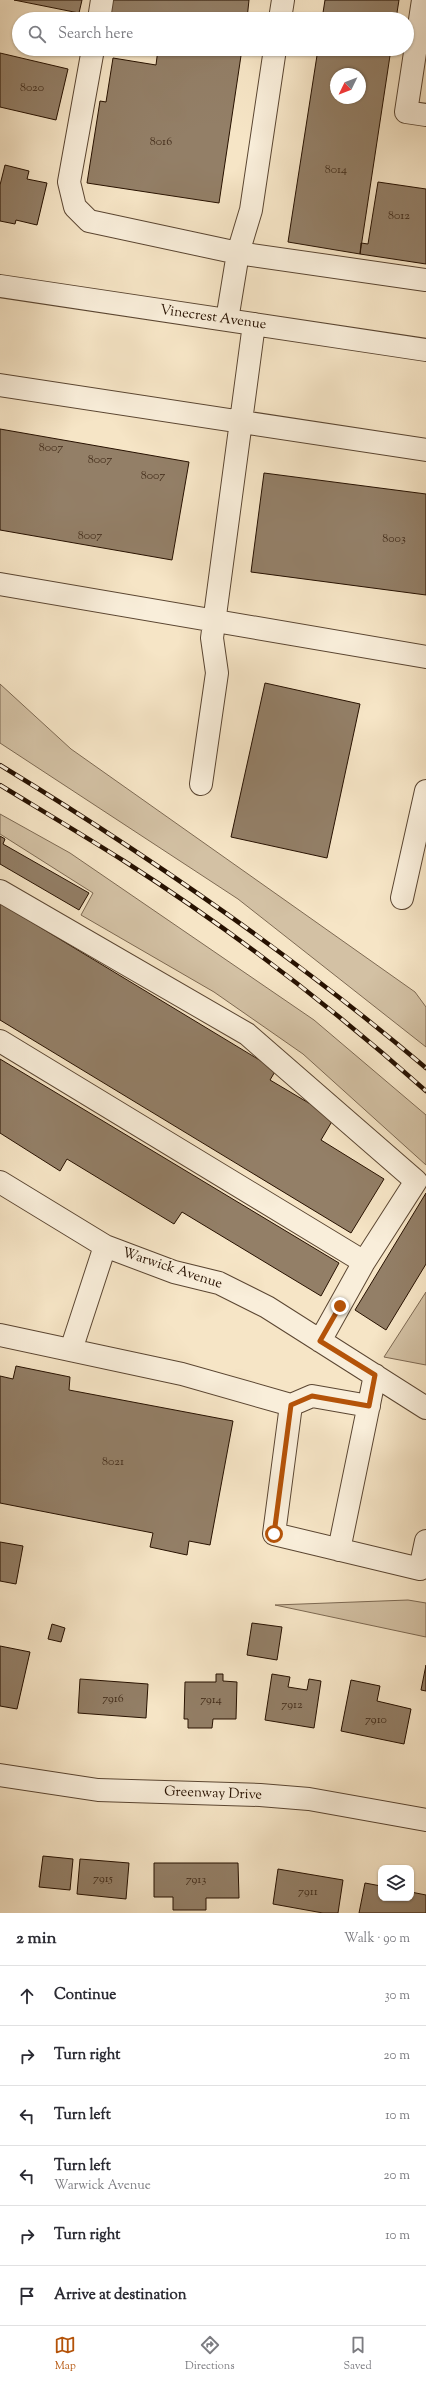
<!DOCTYPE html>
<meta charset="utf-8">
<style>
:root{--surface:#fff;--page:#f2f2f3;--text:#2b2b33;--muted:#7c7c81;--line:#e1e1e2;--accent:#b45309}
body{margin:0;font-family:"Sorts Mill Goudy",serif;background:var(--page);color:var(--text)}
.controls{position:absolute;right:12px;bottom:12px;display:grid;overflow:hidden;border-radius:8px;box-shadow:0 1px 3px #0004}
.controls button{width:36px;height:36px;display:grid;place-items:center;padding:0;border:0;border-bottom:1px solid var(--line);background:var(--surface);color:var(--text);font:20px sans-serif}
.compass{position:absolute;left:330px;top:68px;width:36px;height:36px;border-radius:50%;background:var(--surface);box-shadow:0 1px 3px #0004;rotate:227deg}
.stop{position:absolute;width:12px;height:12px;margin:-9px;border:3px solid #b45309;border-radius:50%;background:#fff}
.stop.end{background:#b45309;border-color:#fff;box-shadow:0 1px 4px #0008}
.list{margin:0;padding:0;list-style:none}
h2{display:flex;justify-content:space-between;align-items:center;height:52px;margin:0;padding:0 16px;font-size:17px}
h2 small{font-size:13px;font-weight:400;color:var(--muted)}
.list li{display:grid;grid-template-columns:26px 1fr auto;gap:12px;align-items:center;box-sizing:border-box;height:60px;padding:0 16px;border-top:1px solid var(--line)}
.list b{display:block;font-size:15px;white-space:nowrap}
.list p{margin:0;font-size:13px;white-space:nowrap;color:var(--muted)}
.list em{font-size:13px;font-style:normal;color:var(--muted)}
.icon{flex:none;width:22px;height:22px;fill:none;stroke:currentColor;stroke-width:2;stroke-linecap:round;stroke-linejoin:round}
.map{position:relative;flex:none;width:426px;height:1913px;overflow:hidden}
.search{position:absolute;background:var(--surface);box-shadow:0 1px 3px #0004;left:12px;right:12px;top:12px;height:44px;display:flex;align-items:center;gap:10px;box-sizing:border-box;padding:0 14px;border-radius:22px;color:var(--muted);font-size:15px}
.sheet{height:412px;background:var(--surface)}
nav{display:flex;justify-content:space-around;align-items:center;box-sizing:border-box;height:56px;border-top:1px solid var(--line);background:var(--surface);font-size:11px;color:var(--muted)}
nav a{display:grid;justify-items:center;gap:2px}
nav .on{color:var(--accent)}
.map>svg:first-child{display:block}
.green{fill:#d3c1a4;stroke:#7d6952}
.building{fill:#937f67;stroke:#271100;fill-rule:evenodd}
.lines{fill:none;stroke-linecap:round;stroke-linejoin:round}
.minor-casing{stroke:#5b4632;stroke-width:24}
.minor{stroke:#f9eeda;stroke-width:22}
.rail-casing{stroke:#271100;stroke-width:4.5}
.rail{stroke:#f9eeda;stroke-width:3;stroke-dasharray:9;stroke-linecap:butt}
.route{stroke:#b45309;stroke-width:5}
.labels{text-anchor:middle;dominant-baseline:central;stroke-width:3.5;stroke-linejoin:round;paint-order:stroke}
.number-label{font-size:12px;fill:#422c1a}
.street-label{font-size:14px;fill:#271100;stroke:#f9eeda}
</style>
<div class="map">
<svg width="426" height="1913" viewBox="0 0 426 1913">
<rect width="100%" height="100%" fill="#f6e5c6"/>
<filter id="stains"><feTurbulence type="fractalNoise" baseFrequency=".005" numOctaves="4"/><feColorMatrix values="0 0 0 0 .2 0 0 0 0 .09 0 0 0 0 .02 0 0 0 .5 -.17"/></filter>
<radialGradient id="worn" r=".72"><stop offset=".6" stop-color="#630" stop-opacity="0"/><stop offset="1" stop-color="#630" stop-opacity=".3"/></radialGradient>
<!-- green -->
<path class="green" d="M0,684L71,749L415,992L426,1007V1047L238,899L0,743Z
M0,814L70,853L314,1020L426,1115V1165L303,1054L214,992L81,915L93,893L0,834Z
M426,1292V1365L384,1357Z
M408,1600L426,1603V1637L275,1605Z"/>
<!-- building -->
<path class="building" d="M14,0H82L79,13Z
M111,0H249L247,19H109Z
M325,0H399L396,19H322Z
M158,49H242L219,203L87,183L100,101L106,102L113,58L156,65Z
M318,49H391L360,254L288,242ZM336,74H360V98H336Z
M0,53L68,69L56,120L0,107Z
M5,165L29,171L27,179L47,183L37,225L16,220L15,224L0,221V185Z
M378,182L426,189V264L360,254L361,243L368,244Z
M0,429L189,462L172,560L0,530Z
M264,473L426,494V595L251,572Z
M265,683L360,704L327,858L231,837Z
M0,836L5,839L3,844L89,893L79,910L0,864Z
M0,903L276,1070L270,1080L334,1118L321,1140L384,1179L351,1233L0,1020Z
M0,1059L339,1263L321,1296L182,1212L174,1224L67,1159L60,1171L0,1133Z
M426,1193V1264L386,1330L355,1310Z
M16,1366L70,1377L69,1390L233,1421L210,1545L189,1541L187,1555L150,1547L153,1533L0,1503V1376L13,1379Z
M0,1542L23,1546L16,1584L0,1581Z
M252,1623L282,1627L277,1660L247,1655Z
M52,1624L65,1628L61,1642L48,1639Z
M0,1646L30,1652L17,1709L0,1706Z
M426,1665V1691L421,1690Z
M216,1674H223V1681L237,1682L236,1719H213L212,1728H188V1719H184L185,1682H216Z
M272,1674L290,1677L288,1687L307,1690L309,1679L321,1681L314,1728L265,1720Z
M80,1679L148,1684L146,1718L78,1713Z
M351,1680L380,1686L377,1701L411,1709L404,1744L341,1731Z
M43,1856L73,1859L70,1890L39,1887Z
M80,1859L129,1863L126,1899L77,1894Z
M154,1863H238L239,1898H206V1910H173V1897H154Z
M278,1869L343,1880L338,1913H323L273,1904Z
M365,1883L381,1886V1898H411V1892L426,1895V1913H359Z"/>
<g class="lines">
<!-- minor casing -->
<g class="minor-casing">
<path id="minor" d="M423,0L406,112L426,115
M99,19L102,0
M280,19L283,0
M93,49L69,182L75,207L89,221L238,253L227,320
M275,49L251,210L238,253L426,280
M0,286L426,350
M0,385L426,450
M0,584L426,657
M201,784L217,673L212,638L254,324
M0,891L247,1034L416,1181L364,1262L320,1341
M402,898L426,791
M0,1041L364,1262
M0,1182L105,1246L174,1272L219,1283L267,1307L426,1408
M0,1335L182,1374L291,1405L274,1534L420,1569L426,1541
M71,1350L105,1246
M291,1405L312,1396L369,1406
M339,1550L375,1375
M0,1775L98,1790L260,1795L309,1799L426,1820"/>
</g>
<!-- minor -->
<use href="#minor" class="minor"/>
<!-- rail casing -->
<g class="rail-casing">
<path id="rail" d="M0,765C149,856 293,955 426,1068
M0,785C41,810 83,835 124,861C230,929 332,1007 426,1091"/>
</g>
<!-- rail -->
<use href="#rail" class="rail"/>
</g>
<g class="lines">
<!-- route -->
<path class="route" d="M274,1534L291,1405L312,1396L369,1406L375,1375L320,1341L340,1306"/>
</g>
<g class="labels">
<!-- number labels -->
<g class="number-label">
<text x="32" y="88">8020</text>
<text x="161" y="142">8016</text>
<text x="336" y="170">8014</text>
<text x="399" y="216">8012</text>
<text x="51" y="448">8007</text>
<text x="100" y="460">8007</text>
<text x="153" y="476">8007</text>
<text x="90" y="536">8007</text>
<text x="394" y="539">8003</text>
<text x="113" y="1462">8021</text>
<text x="113" y="1699">7916</text>
<text x="211" y="1700">7914</text>
<text x="292" y="1705">7912</text>
<text x="376" y="1720">7910</text>
<text x="103" y="1879">7915</text>
<text x="196" y="1880">7913</text>
<text x="308" y="1892">7911</text>
</g>
<!-- street labels -->
<g class="street-label">
<text transform="translate(213 318) rotate(8)">Vinecrest Avenue</text>
<text transform="translate(172 1269) rotate(18)">Warwick Avenue</text>
<text transform="translate(213 1794) rotate(2)">Greenway Drive</text>
</g>
</g>
<rect width="100%" height="100%" filter="url(#stains)"/>
<rect width="100%" height="100%" fill="url(#worn)"/>
</svg>
<div class="controls">
<button><svg class="icon" aria-label="layers" viewBox="0 0 24 24"><path d="M12 4l9 5-9 5-9-5zM3 14l9 5 9-5"/></svg></button>
</div>
<svg class="compass" viewBox="-18 -18 36 36"><path d="M0-13l5 13h-10z" fill="#e53935"/><path d="M0 13l5-13h-10z" fill="#7c7c81"/></svg>
<div class="stop" style="left:274px;top:1534px"></div>
<div class="stop end" style="left:340px;top:1306px"></div>
<div class="search"><svg class="icon" aria-label="search" viewBox="0 0 24 24"><circle cx="10" cy="10" r="6"/><path d="M15 15l6 6"/></svg>Search here</div>
</div>
<section class="sheet">
<h2>2 min<small>Walk · 90 m</small></h2>
<ul class="list">
<li><svg class="icon" aria-label="ahead" viewBox="0 0 24 24"><path d="M12 20V5M6 11l6-6 6 6"/></svg><div><b>Continue</b></div><em>30 m</em></li>
<li><svg class="icon" aria-label="right" viewBox="0 0 24 24"><path d="M7 20v-9h11M14 6l5 5-5 5"/></svg><div><b>Turn right</b></div><em>20 m</em></li>
<li><svg class="icon" aria-label="left" viewBox="0 0 24 24"><path d="M17 20v-9H6M10 6l-5 5 5 5"/></svg><div><b>Turn left</b></div><em>10 m</em></li>
<li><svg class="icon" aria-label="left" viewBox="0 0 24 24"><path d="M17 20v-9H6M10 6l-5 5 5 5"/></svg><div><b>Turn left</b><p>Warwick Avenue</p></div><em>20 m</em></li>
<li><svg class="icon" aria-label="right" viewBox="0 0 24 24"><path d="M7 20v-9h11M14 6l5 5-5 5"/></svg><div><b>Turn right</b></div><em>10 m</em></li>
<li><svg class="icon" aria-label="arrive" viewBox="0 0 24 24"><path d="M6 21V4h12l-3 4 3 4H6"/></svg><div><b>Arrive at destination</b></div></li>
</ul>
</section>
<nav>
<a class="on"><svg class="icon" aria-label="map" viewBox="0 0 24 24"><path d="M3 6l6-2 6 2 6-2v14l-6 2-6-2-6 2zM9 4v14M15 6v14"/></svg>Map</a>
<a><svg class="icon" aria-label="directions" viewBox="0 0 24 24"><path d="M12 3l9 9-9 9-9-9zM9 14v-3h6M13 9l2 2-2 2"/></svg>Directions</a>
<a><svg class="icon" aria-label="saved" viewBox="0 0 24 24"><path d="M7 4h10v16l-5-4-5 4z"/></svg>Saved</a>
</nav>
